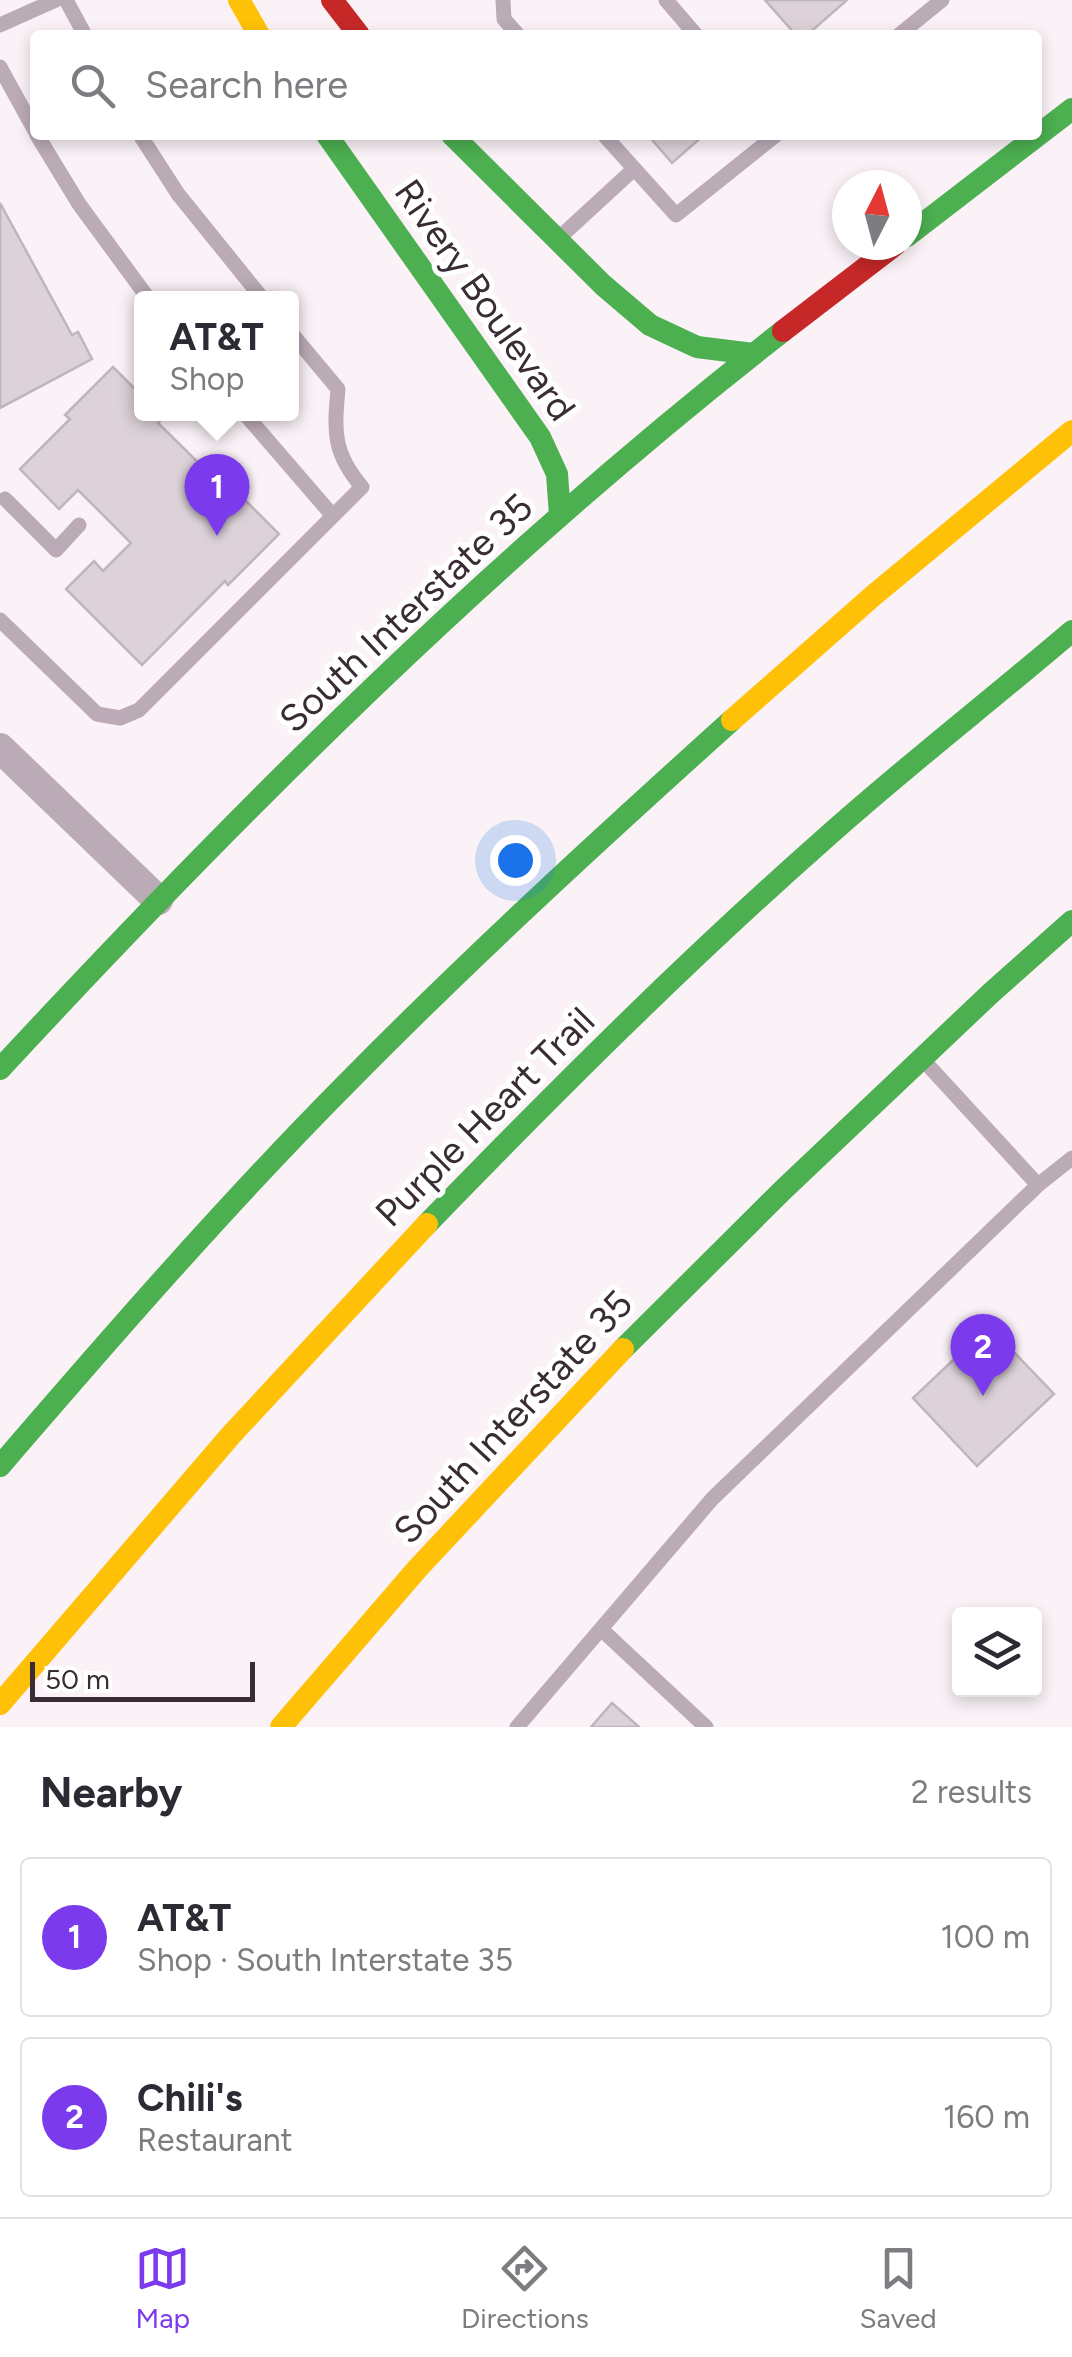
<!DOCTYPE html>
<meta charset="utf-8">
<style>
:root{--surface:#fff;--page:#f2f2f3;--text:#2b2b33;--muted:#7c7c81;--line:#e1e1e2;--accent:#7c3aed}
body{margin:0;font-family:Figtree,sans-serif;background:var(--page);color:var(--text)}
.controls{position:absolute;right:30px;bottom:30px;display:grid;overflow:hidden;border-radius:10px;box-shadow:0 5px 15px #0003}
.controls button{width:90px;height:90px;display:grid;place-items:center;padding:0;border:0;border-bottom:2px solid var(--line);background:var(--surface);color:var(--text);font:50px sans-serif}
.compass{position:absolute;left:832px;top:170px;width:90px;height:90px;border-radius:50%;background:var(--surface);box-shadow:0 5px 15px #0003;rotate:6deg}
.scale{position:absolute;left:30px;bottom:25px;width:225px;box-sizing:border-box;padding-left:10px;border:5px solid #3a2c35;border-top:0;font-size:28px;line-height:35px;white-space:nowrap;color:#3a2c35;-webkit-text-stroke:8px #fff;paint-order:stroke}
.you{position:absolute;left:515px;top:860px;width:35px;height:35px;margin:-25px;border:8px solid #fff;border-radius:50%;background:#1a73e8;box-shadow:0 0 0 15px #1a73e833}
.badge{display:grid;place-items:center;width:65px;height:65px;border-radius:50%;background:var(--accent);color:#fff;font-size:32px;font-weight:700}
.pin{position:absolute;translate:-50% -82px;filter:drop-shadow(0 2px 5px #0008)}
.pin::after{content:'';position:absolute;top:52px;width:35px;height:30px;background:inherit;clip-path:polygon(0 0,100% 0,50% 100%)}
.popup{position:absolute;left:134px;top:291px;width:165px;height:130px;box-sizing:border-box;display:grid;place-content:center;border-radius:10px;background:var(--surface);filter:drop-shadow(0 2px 8px #0005);font-size:32px;white-space:nowrap;color:var(--muted)}
.popup b{font-size:38px;color:var(--text)}
.popup::after{content:'';position:absolute;left:50%;top:100%;margin-left:-20px;border:20px solid transparent;border-top-color:var(--surface)}
.list{margin:0;padding:0;list-style:none}
h2{display:flex;justify-content:space-between;align-items:center;height:130px;margin:0;padding:0 40px;font-size:42px}
h2 small{font-size:32px;font-weight:400;color:var(--muted)}
.list li{display:grid;grid-template-columns:65px 1fr auto;gap:30px;align-items:center;box-sizing:border-box;height:160px;margin:0 20px 20px;padding:0 20px;border:2px solid var(--line);border-radius:10px}
.list b{display:block;font-size:38px;white-space:nowrap}
.list p{margin:0;font-size:32px;white-space:nowrap;color:var(--muted)}
.list em{font-size:32px;font-style:normal;color:var(--muted)}
.icon{flex:none;width:55px;height:55px;fill:none;stroke:currentColor;stroke-width:2;stroke-linecap:round;stroke-linejoin:round}
.map{position:relative;flex:none;width:1072px;height:1727px;overflow:hidden}
.search{position:absolute;background:var(--surface);box-shadow:0 5px 15px #0003;left:30px;right:30px;top:30px;height:110px;display:flex;align-items:center;gap:25px;box-sizing:border-box;padding:0 35px;border-radius:10px;color:var(--muted);font-size:38px}
.sheet{height:490px;background:var(--surface)}
nav{display:flex;justify-content:space-around;align-items:center;box-sizing:border-box;height:140px;border-top:2px solid var(--line);background:var(--surface);font-size:28px;color:var(--muted)}
nav a{display:grid;justify-items:center;gap:5px}
nav .on{color:var(--accent)}
.map>svg:first-child{display:block}
.building{fill:#dcd2d8;stroke:#bfb5bc;stroke-width:2.5}
.lines{fill:none;stroke-linecap:round;stroke-linejoin:round}
.lane{stroke:#bbabb6;stroke-width:15}
.street{stroke:#bbabb6;stroke-width:30}
.fast{stroke:#4caf50;stroke-width:22}
.slow{stroke:#ffc107;stroke-width:22}
.jam{stroke:#c62828;stroke-width:22}
.labels{text-anchor:middle;dominant-baseline:central;stroke-width:10;stroke-linejoin:round;paint-order:stroke}
.street-label{font-size:38px;fill:#3a2c35;stroke:#fff}
</style>
<div class="map">
<svg width="1072" height="1727" viewBox="0 0 1072 1727">
<rect width="100%" height="100%" fill="#faf2f7"/>
<!-- building -->
<path class="building" d="M765,0H847L807,35H796Z
M648,135H704L672,163Z
M0,203L72,335L78,332L92,359L0,408Z
M113,367L142,396V414H160L164,417L158,423L228,492L233,488L279,534L228,585L225,581L142,665L66,589L94,561L103,571L131,543L78,490L59,509L20,469L70,419L65,415Z
M989,1326L1054,1394L977,1466L913,1398Z
M612,1703L639,1727H591Z"/>
<g class="lines">
<!-- lane -->
<path class="lane" d="M66,0L85,35
M503,0L504,19L518,35
M666,0L696,35
M0,25L56,0
M899,35L942,0
M0,67L35,131
M37,135L79,204L148,298
M140,135L178,194L262,298
M604,135L676,215L776,135
M559,238L634,169
M292,334L338,389C334,432 333,453 362,487L333,516
M5,499L56,550L79,525
M0,620L97,714L120,718L139,710L333,516L245,414
M926,1063L1038,1185
M601,1629L706,1727
M517,1727L712,1499L1038,1185L1072,1158"/>
<!-- street -->
<path class="street" d="M0,748L158,900"/>
<!-- fast -->
<path class="fast" d="M327,135L540,437L557,474L560,515
M452,135L603,285L650,325L697,347L753,354
M907,236L1072,109
M0,1069C244,806 499,552 783,331
M427,1224C554,1093 684,963 821,842C902,769 989,702 1072,631
M623,1349L784,1189L991,993L1072,921
M0,1466C112,1336 225,1206 346,1084C470,958 601,838 732,720"/>
<!-- slow -->
<path class="slow" d="M239,0L259,35
M732,720L874,595L1072,431
M0,1704L231,1435L427,1224
M281,1727L418,1568L623,1349"/>
<!-- jam -->
<path class="jam" d="M332,0L359,35
M783,331L895,245"/>
</g>
<g class="labels">
<!-- street labels -->
<g class="street-label">
<text transform="translate(485 300) rotate(55)">Rivery Boulevard</text>
<text transform="translate(406 613) rotate(-43)">South Interstate 35</text>
<text transform="translate(485 1117) rotate(-45)">Purple Heart Trail</text>
<text transform="translate(513 1417) rotate(-47)">South Interstate 35</text>
</g>
</g>
</svg>
<div class="controls">
<button><svg class="icon" aria-label="layers" viewBox="0 0 24 24"><path d="M12 4l9 5-9 5-9-5zM3 14l9 5 9-5"/></svg></button>
</div>
<svg class="compass" viewBox="-18 -18 36 36"><path d="M0-13l5 13h-10z" fill="#e53935"/><path d="M0 13l5-13h-10z" fill="#7c7c81"/></svg>
<div class="scale">50 m</div>
<div class="you"></div>
<div class="pin badge" style="left:217px;top:536px">1</div>
<div class="popup"><b>AT&amp;T</b>Shop</div>
<div class="pin badge" style="left:983px;top:1396px">2</div>
<div class="search"><svg class="icon" aria-label="search" viewBox="0 0 24 24"><circle cx="10" cy="10" r="6"/><path d="M15 15l6 6"/></svg>Search here</div>
</div>
<section class="sheet">
<h2>Nearby<small>2 results</small></h2>
<ul class="list">
<li><span class="badge">1</span><div><b>AT&amp;T</b><p>Shop · South Interstate 35</p></div><em>100 m</em></li>
<li><span class="badge">2</span><div><b>Chili's</b><p>Restaurant</p></div><em>160 m</em></li>
</ul>
</section>
<nav>
<a class="on"><svg class="icon" aria-label="map" viewBox="0 0 24 24"><path d="M3 6l6-2 6 2 6-2v14l-6 2-6-2-6 2zM9 4v14M15 6v14"/></svg>Map</a>
<a><svg class="icon" aria-label="directions" viewBox="0 0 24 24"><path d="M12 3l9 9-9 9-9-9zM9 14v-3h6M13 9l2 2-2 2"/></svg>Directions</a>
<a><svg class="icon" aria-label="saved" viewBox="0 0 24 24"><path d="M7 4h10v16l-5-4-5 4z"/></svg>Saved</a>
</nav>
